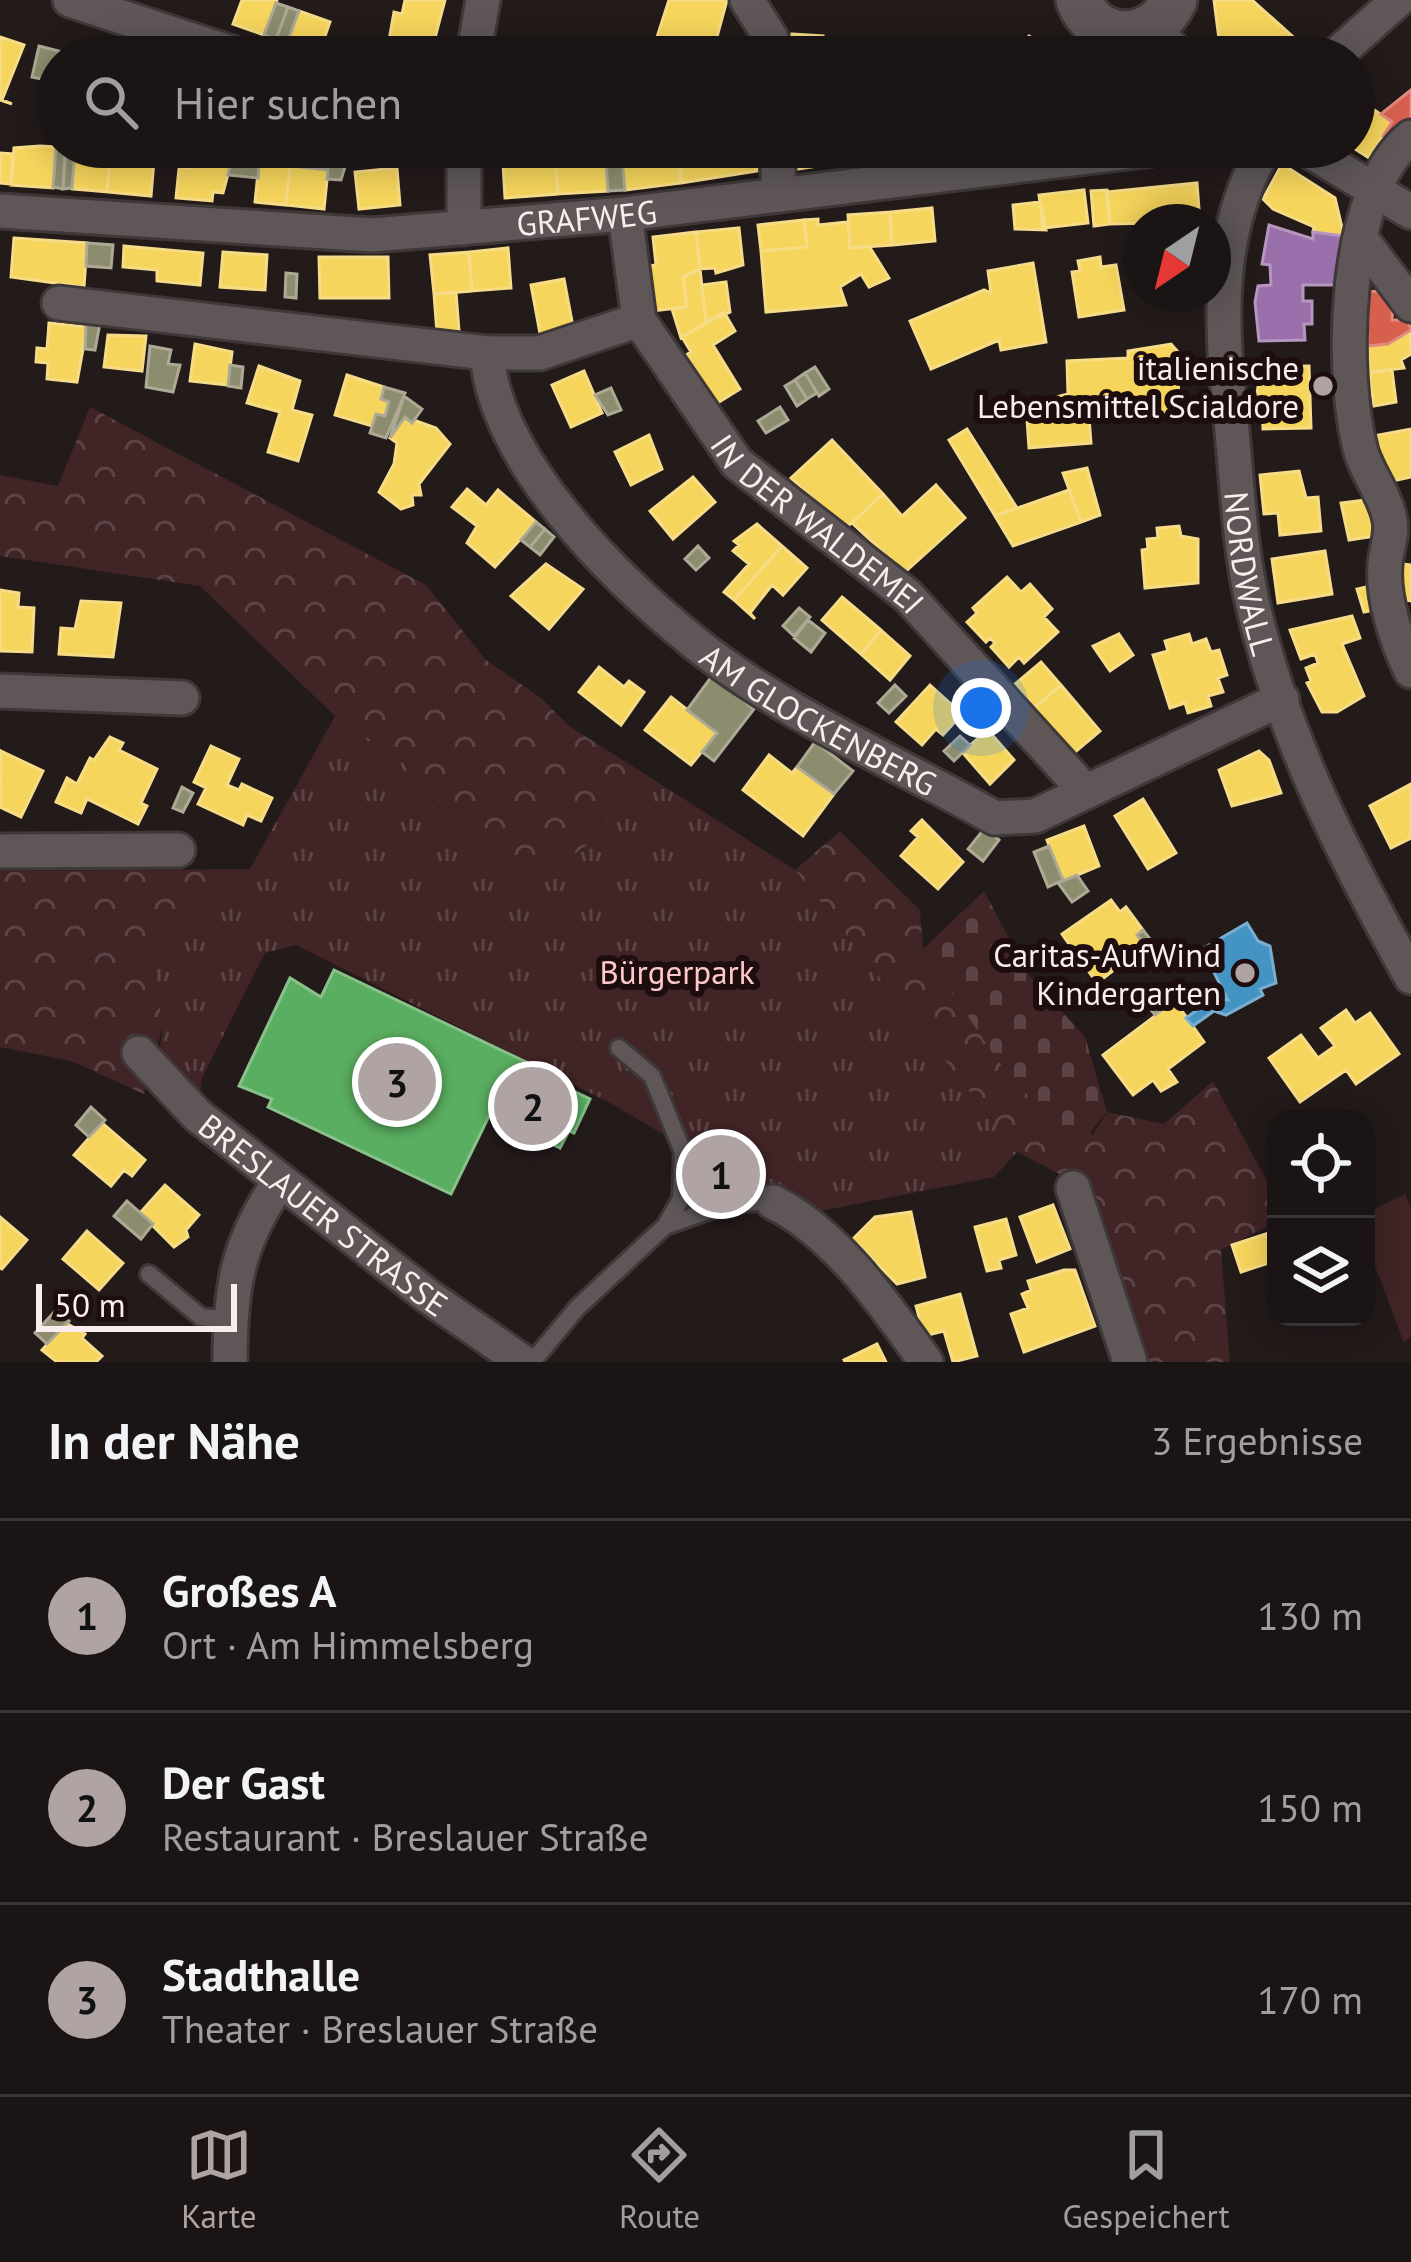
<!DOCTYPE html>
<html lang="de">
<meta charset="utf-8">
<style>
:root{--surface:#1a1414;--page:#272122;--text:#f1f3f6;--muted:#9f9ea0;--line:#383334;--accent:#afa3a3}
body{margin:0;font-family:"PT Sans",sans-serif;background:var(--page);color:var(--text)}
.controls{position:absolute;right:36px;bottom:36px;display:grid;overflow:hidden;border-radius:24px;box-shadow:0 6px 30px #0003}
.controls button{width:108px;height:108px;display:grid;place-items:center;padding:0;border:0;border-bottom:3px solid var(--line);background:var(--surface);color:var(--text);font:60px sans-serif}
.compass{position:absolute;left:1123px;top:204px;width:108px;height:108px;border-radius:50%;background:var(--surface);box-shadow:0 6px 30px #0003;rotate:215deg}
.scale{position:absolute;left:36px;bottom:30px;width:201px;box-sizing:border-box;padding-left:12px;border:6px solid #faeded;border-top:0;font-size:33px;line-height:42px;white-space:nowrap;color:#faeded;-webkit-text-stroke:9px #1d0d0e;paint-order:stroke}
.you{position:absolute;left:981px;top:708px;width:42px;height:42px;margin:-30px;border:9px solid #fff;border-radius:50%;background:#1a73e8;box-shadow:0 0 0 18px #1a73e833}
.badge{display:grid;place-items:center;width:78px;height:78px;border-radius:50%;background:var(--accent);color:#111;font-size:39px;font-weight:700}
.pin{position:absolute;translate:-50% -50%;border:6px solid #fff;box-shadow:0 3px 12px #0006}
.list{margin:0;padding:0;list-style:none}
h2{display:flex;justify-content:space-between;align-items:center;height:156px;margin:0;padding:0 48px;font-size:51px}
h2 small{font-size:39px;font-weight:400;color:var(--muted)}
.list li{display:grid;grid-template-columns:78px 1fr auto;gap:36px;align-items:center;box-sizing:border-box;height:192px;padding:0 48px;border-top:3px solid var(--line)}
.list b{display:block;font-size:45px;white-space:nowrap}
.list p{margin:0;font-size:39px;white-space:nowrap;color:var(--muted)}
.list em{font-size:39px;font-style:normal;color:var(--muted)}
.icon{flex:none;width:66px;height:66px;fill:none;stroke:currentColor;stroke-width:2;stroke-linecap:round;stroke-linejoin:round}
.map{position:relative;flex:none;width:1411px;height:1362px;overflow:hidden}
.search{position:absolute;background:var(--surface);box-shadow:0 6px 30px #0003;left:36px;right:36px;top:36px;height:132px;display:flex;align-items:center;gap:30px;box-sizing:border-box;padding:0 42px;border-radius:66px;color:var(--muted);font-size:45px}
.sheet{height:732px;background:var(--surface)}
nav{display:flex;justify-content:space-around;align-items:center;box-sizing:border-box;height:168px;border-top:3px solid var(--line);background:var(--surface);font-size:33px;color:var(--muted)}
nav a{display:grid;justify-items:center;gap:6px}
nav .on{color:var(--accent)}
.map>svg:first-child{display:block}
.grass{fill:#402426}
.forest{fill:url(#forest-crowns)}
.cemetery{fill:url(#cemetery-stones)}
.park{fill:url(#park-tufts)}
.homes{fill:#f6d55c;stroke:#f7dc88;stroke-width:3}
.shops{fill:#d6604d;stroke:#e18a7d;stroke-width:3}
.offices{fill:#9970ab;stroke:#b696bf;stroke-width:3}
.schools{fill:#4393c3;stroke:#7aaed0;stroke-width:3}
.public{fill:#5aae61;stroke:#8ac18b;stroke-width:3}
.industry{fill:#8c8c6e;stroke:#ada994;stroke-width:3}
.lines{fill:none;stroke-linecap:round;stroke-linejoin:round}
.lane-casing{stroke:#3f3838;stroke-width:22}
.street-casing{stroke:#3f3838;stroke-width:39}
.secondary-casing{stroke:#3f3838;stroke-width:51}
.lane{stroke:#5e5657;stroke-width:16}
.street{stroke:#5e5657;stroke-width:33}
.secondary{stroke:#5e5657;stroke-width:45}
.poi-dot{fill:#afa3a3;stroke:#1d0d0e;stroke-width:4.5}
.labels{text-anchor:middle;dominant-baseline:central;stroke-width:12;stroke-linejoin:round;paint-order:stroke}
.street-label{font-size:33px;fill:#faeded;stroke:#1d0d0e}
.poi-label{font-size:33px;fill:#faeded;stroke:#1d0d0e;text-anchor:end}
.park-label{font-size:33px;fill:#fec8c9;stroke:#1d0d0e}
</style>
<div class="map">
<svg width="1411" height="1362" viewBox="0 0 1411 1362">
<defs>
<pattern id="forest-crowns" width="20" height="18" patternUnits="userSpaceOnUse" patternTransform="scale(3)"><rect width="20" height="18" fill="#402426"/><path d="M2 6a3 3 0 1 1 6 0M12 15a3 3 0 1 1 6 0" fill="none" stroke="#5c4446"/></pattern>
<pattern id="cemetery-stones" width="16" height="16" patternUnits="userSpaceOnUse" patternTransform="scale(3)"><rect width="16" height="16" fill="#402426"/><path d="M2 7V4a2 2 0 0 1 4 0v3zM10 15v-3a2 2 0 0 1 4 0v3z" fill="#5c4446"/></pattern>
<pattern id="park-tufts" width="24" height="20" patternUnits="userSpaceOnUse" patternTransform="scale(3)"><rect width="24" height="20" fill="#402426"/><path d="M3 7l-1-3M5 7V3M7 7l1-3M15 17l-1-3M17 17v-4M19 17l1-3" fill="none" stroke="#5c4446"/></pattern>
</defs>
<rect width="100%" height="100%" fill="#231a1a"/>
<!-- grass -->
<path class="grass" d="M1405,1194L1411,1208V1336L1404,1343L1366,1242V1213Z"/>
<!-- forest -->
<path class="forest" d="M90,407L426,585L486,660L541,698L569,726L648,776L587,845L535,885L477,837L398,758L335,716L200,586L0,556V475L58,486Z
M840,831L920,910L923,949L1093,1135L1107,1112L1164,1124L1213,1081L1276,1198V1222L1221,1250L1230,1362H1144L1094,1192L1017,1152L795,870Z
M250,869L151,960L163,1025L144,1094L71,1061L0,1047V871Z"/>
<!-- cemetery -->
<path class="cemetery" d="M984,891L1028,974L1085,1037L1107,1112L1075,1150L995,1057L923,949Z"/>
<!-- park -->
<path class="park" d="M335,716L398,758L477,837L535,885L587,845L648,776L795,870L1017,1152L994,1177L800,1215L612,1104L296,945L265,953L202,1078L197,1115L157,1070L163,1025L151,960L250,869Z"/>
<!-- homes -->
<path class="homes" d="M242,0H277L264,35L233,24Z
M405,0H445L430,57H386L394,12L402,14Z
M669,0H727L714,48L657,37Z
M1214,0H1252L1310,52L1305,57H1236L1219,39Z
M299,11L330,22L318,56L287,44Z
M792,34L823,36L822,57H790Z
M1029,36L1061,55V57H1016Z
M0,37L24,45L2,100L12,104L0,100Z
M532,41L534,49L565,48V56L603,57H504L506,43Z
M1364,103L1392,122L1369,158L1352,147L1354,119Z
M40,146L56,147L53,188L11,185L14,148Z
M502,147H554L558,194L505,198Z
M554,147H605L608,191L558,194Z
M679,147H755L757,171L681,183Z
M789,147H827L830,164L792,170Z
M839,147H884L886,157L841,163Z
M200,148L216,150V162L231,163L223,193L213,192L212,201L176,198L180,159L181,167L193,168Z
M75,151L110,154L107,192L72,189Z
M678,151L681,183L625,190L622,159Z
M0,153L13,154L11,184L0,183Z
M110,157L154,160L151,196L107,192Z
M259,163L290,166L286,205L255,202Z
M1282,164L1335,198L1344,236L1313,232L1314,227L1273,209L1263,199Z
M290,166L328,170L324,209L286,205Z
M397,168L400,205L359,209L355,172Z
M1197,183L1200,222L1110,224L1106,192Z
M1084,190L1088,223L1043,228L1039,195Z
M1107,190L1110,224L1094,226L1091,191Z
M1040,202L1046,230L1015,229L1013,205Z
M932,208L935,241L892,245L890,212Z
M890,212L892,245L850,248L848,215Z
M818,219V225L848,222L850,248L869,246L889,278L869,287L861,274L840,287L846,305L766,312L761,251L807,247L804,220Z
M804,220L807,247L761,251L758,225Z
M739,228L743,265L716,273L715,268L700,269L696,232Z
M696,232L700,269L683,277L687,307L651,311L646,266L656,265L653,237Z
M14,238L87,243L84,287L11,277Z
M124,246L203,253L200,285L157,281V270L123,267Z
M508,248L511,288L472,291L469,252Z
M223,252L267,255L265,290L220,287Z
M469,252L472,291L434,294L430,255Z
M319,257H388L389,298H320Z
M1100,257L1101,267L1116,265L1124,310L1079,317L1072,272L1080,271L1078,261Z
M1033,263L1046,342L1001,350L999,340L931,369L910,321L984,290L991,293L988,271Z
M700,269L706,323L681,338L672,309L687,307L683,277Z
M564,279L574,332L541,339L531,285Z
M726,282L730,312L706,323L702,285Z
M456,292L459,331L437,333L434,294Z
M724,312L735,331L713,345L740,389L716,404L686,355L691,352L682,337Z
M49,323L87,327L77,382L47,379L48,363L36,362L37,348L47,349Z
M1410,331L1411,354L1401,360L1404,368L1370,372L1367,346L1388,344Z
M108,335L146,336L142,371L104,367Z
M195,344L232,352L228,385L190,381Z
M1171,344L1179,353L1178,413L1089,416L1091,443L1029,448L1026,405L1068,394L1067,361L1128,358V351Z
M259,366L300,381L292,410L312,415L298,461L268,452L280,412L247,403Z
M1309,366L1311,428L1263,429L1262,406L1255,407L1261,367Z
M1392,370L1396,402L1374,406L1369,373Z
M584,371L602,413L571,427L552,385Z
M347,375L384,387L381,399L389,402L385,416L376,414L372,426L335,415Z
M405,417L436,428L450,444L419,484L421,495H412L413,505L401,509L379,492L394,464L397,443L390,438Z
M967,429L1017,508L995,516L949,440Z
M1411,429V477L1388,482L1374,436Z
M649,435L662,469L631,485L615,452Z
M832,440L883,494L846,528L791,478Z
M1087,468L1100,515L1081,522L1063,473Z
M1299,471L1306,498L1318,497L1321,531L1280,535L1278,513L1264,514L1260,475Z
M693,477L715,502L673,539L650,511Z
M936,485L965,518L905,572L852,523L883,494L902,516Z
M467,489L486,505L498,490L536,522L495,567L467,543L477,526L452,507Z
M1069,490L1081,522L1013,546L995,516Z
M1374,499L1382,535L1349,540L1341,503Z
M757,524L782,546L734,600L724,592L749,564L733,551L739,545L734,541Z
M1179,526L1181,536L1198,539V583L1145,588L1142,550L1148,549L1147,539L1158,538L1157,528Z
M782,546L807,568L783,595L772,585L750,613L755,619L734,600Z
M1325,551L1332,594L1278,603L1272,559Z
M546,564L583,589L549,629L511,596Z
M1403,564L1411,565V601L1401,599Z
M1007,577L1021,592L1030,584L1052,609L1044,617L1058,632L1024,663L1019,657L1009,667L991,647L995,643L990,638L986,642L967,622L977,613L973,608Z
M1379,584L1384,608L1364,612L1357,589Z
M0,590L19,593L18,607L34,608L32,652L0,651Z
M842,597L881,630L861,654L822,620Z
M81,601L121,603L113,657L59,654L61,628L75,629Z
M1352,616L1360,638L1342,644L1364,696L1337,712H1322L1307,683L1311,681L1306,668L1318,663L1315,654L1301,659L1290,630Z
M881,630L910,656L890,680L861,654Z
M1119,634L1133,655L1110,671L1093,646Z
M1189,634L1192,644L1206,639L1211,652L1219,650L1227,675L1218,678L1223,692L1208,696L1211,706L1188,713L1185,703L1170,708L1153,655L1168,651L1165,641Z
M1041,662L1061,685L1034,708L1014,685Z
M599,667L624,687L629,681L644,692L621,725L579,692Z
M930,685L962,714L943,735L936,729L922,745L896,722Z
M1061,685L1100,731L1074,753L1034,708Z
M671,697L717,733L691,765L645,730Z
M988,730L1014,760L990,784L962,752Z
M110,737L123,743L119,750L157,769L141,803L147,806L138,824L87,799L81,813L56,802L67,778L77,784L90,758L94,760Z
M211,746L239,759L227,785L239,790L242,784L272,798L261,821L247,815L243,825L198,804L206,788L194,782Z
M1,751L43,771L21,817L0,807Z
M1259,751L1269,760L1281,793L1232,806L1219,770Z
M769,755L792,773L797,767L834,794L803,836L743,790Z
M1411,784V838L1391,848L1370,806Z
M1143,799L1176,853L1148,869L1115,816Z
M922,820L963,862L938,889L901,856L918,837L911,831Z
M1084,826L1099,866L1063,881L1047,840Z
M1111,900L1120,912L1126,907L1143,930L1137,935L1145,946L1097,983L1062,934Z
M1175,1001L1204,1042L1168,1069L1177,1082L1161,1091L1153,1080L1133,1095L1103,1055Z
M1346,1010L1355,1023L1370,1013L1399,1054L1356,1084L1346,1070L1300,1102L1269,1058L1301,1035L1318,1058L1335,1046L1321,1028Z
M102,1123L145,1160L132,1176L124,1170L111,1186L74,1155Z
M165,1185L199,1215L186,1230L188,1237L174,1247L140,1213Z
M1053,1205L1070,1249L1037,1262L1020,1217Z
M911,1212L925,1277L897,1284L853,1239L875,1217Z
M0,1217L27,1240L2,1269L0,1268Z
M1006,1219L1016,1255L999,1260L1001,1268L987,1271L975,1227Z
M87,1231L123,1263L99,1290L63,1259Z
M1266,1234L1275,1261L1241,1272L1232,1245Z
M1064,1270H1075L1095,1326L1024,1352L1011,1314L1028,1308L1022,1294L1031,1290L1028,1281Z
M960,1294L977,1356L953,1362L944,1331L924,1336L916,1306Z
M66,1323L85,1334L82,1338L102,1356L96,1362H57L42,1350Z
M877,1344L886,1362H845L844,1360Z"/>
<!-- shops -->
<path class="shops" d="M1411,90V120L1388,139L1383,136L1392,122L1381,114Z
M1361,291L1394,292L1392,320H1408L1411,330L1388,344L1367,346L1368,336L1360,335Z"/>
<!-- offices -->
<path class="offices" d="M1269,225L1313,239V232L1344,236L1337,285H1303V301H1312V324H1304L1305,340L1259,341L1255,302L1258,286L1271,285L1270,265L1262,264Z"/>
<!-- schools -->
<path class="schools" d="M1247,923L1258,941L1270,946L1276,983L1260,989L1263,995L1226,1015L1214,1011L1193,1026L1186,1018L1197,1010L1201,996L1228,1000L1202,949Z"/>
<!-- public -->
<path class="public" d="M334,970L549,1073L546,1078L590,1099L574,1133L569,1131L560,1148L490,1114L451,1194L268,1107L272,1099L239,1086L290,978L321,997Z"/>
<!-- industry -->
<path class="industry" d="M276,3L288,7L276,39L264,35Z
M288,7L299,11L287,43L276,39Z
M695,44L718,48L716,57L693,55Z
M875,44L925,50L924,57H873Z
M39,46L59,51L52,81L32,77Z
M56,147H66L63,189L53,187Z
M297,147L332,156L334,147H351L341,180L327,179L328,170L291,166Z
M605,147L627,148L628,159H622L625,190L608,191Z
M65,151H75L72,188L63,189Z
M234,151L260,153L258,178L228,175Z
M87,243L113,245L111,268L86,266Z
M286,273L297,274L296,298L285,297Z
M86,322L100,323L95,350L85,349Z
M150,346L171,350L168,364L180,365L173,392L146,387Z
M230,365L243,367L241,388L228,386Z
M815,367L829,389L819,396L805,373Z
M805,373L817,393L807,399L795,380Z
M795,380L807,399L797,406L785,386Z
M384,387L405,393L386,438L370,433L376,414L385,416L389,402L381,399Z
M611,388L621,410L608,415L595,395Z
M404,396L422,409L412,423L405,417L390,438Z
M780,407L788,420L766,433L758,421Z
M536,522L545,529L530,547L521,540Z
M545,529L554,537L540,555L530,547Z
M698,546L709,558L696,570L685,559Z
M799,608L810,617L794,636L783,626Z
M808,620L825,633L811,652L794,638Z
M712,676L754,709L714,761L702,752L717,733L687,710Z
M895,685L906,696L889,713L878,703Z
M960,736L970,745L954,761L944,751Z
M815,742L853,771L834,794L797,767Z
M182,787L193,793L183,812L173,808Z
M985,828L999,840L983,861L968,849Z
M1049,846L1063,880L1048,887L1034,852Z
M1077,875L1088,891L1072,902L1058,883Z
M1143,930L1160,952L1135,971L1128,959L1145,946L1137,935Z
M1166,992L1173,1002L1155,1015L1148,1006Z
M91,1107L105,1120L89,1137L76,1125Z
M127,1201L153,1224L141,1239L114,1216Z
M57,1309L69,1321L47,1344L35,1333Z"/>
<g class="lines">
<!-- lane casing -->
<g class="lane-casing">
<path id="lane" d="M665,1226L731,1203L773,1202
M149,1274L201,1317L230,1320
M532,1362L577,1308L665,1226L681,1199L683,1152L652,1076L619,1048"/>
</g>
<!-- street casing -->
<g class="street-casing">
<g id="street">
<path d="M70,0L244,57"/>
<path d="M747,0L771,38L772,57"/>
<path d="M1153,27L1180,57"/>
<path d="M473,57L483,0"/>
<path d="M1334,57L1398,0"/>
<path d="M1411,137C1342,193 1340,373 1361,452C1368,475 1386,496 1390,520C1393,535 1386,550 1385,565C1382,598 1397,642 1411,671"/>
<path d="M464,147V228"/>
<path d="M777,147L779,195"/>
<path id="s1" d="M1265,147C1214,234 1221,324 1231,420C1237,480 1239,543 1252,601C1282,735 1345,858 1411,977"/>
<path d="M1303,147L1411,212"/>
<path id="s2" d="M0,211L373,235L625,214L1169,147"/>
<path id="s3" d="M625,214L639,320L737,463L908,596L1086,792"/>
<path d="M1362,240L1411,305"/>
<path d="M59,303L487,353"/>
<path id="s4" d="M639,320L540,353H487C494,460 614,578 695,643C780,712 899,764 995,818L1035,816L1282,699"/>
<path d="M0,691L182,698"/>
<path d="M0,851L178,850"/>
<path id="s5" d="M139,1053L197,1115L429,1297L523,1362"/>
<path d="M1073,1188L1130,1362"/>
<path d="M773,1202C837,1234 885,1305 926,1362"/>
<path d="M230,1362C230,1287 237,1243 280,1181"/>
</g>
</g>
<!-- secondary casing -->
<g class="secondary-casing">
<path id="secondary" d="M1079,0C1097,47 1155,43 1174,0"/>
</g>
<!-- lane -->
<use href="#lane" class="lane"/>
<!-- street -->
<use href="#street" class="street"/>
<!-- secondary -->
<use href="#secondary" class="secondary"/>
</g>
<!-- markers -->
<g class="poi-dot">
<circle cx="1323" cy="386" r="12"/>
<circle cx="1245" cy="973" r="12"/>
</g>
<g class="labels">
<!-- street labels -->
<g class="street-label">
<text stroke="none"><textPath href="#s2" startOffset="588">GRAFWEG</textPath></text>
<text stroke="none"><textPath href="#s3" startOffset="381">IN DER WALDEMEI</textPath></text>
<text stroke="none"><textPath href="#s1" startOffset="435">NORDWALL</textPath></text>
<text stroke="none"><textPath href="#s4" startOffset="669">AM GLOCKENBERG</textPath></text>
<text stroke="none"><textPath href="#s5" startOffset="246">BRESLAUER STRASSE</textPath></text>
</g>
<!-- poi labels -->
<g class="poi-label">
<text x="1299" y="367">italienische<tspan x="1299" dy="38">Lebensmittel Scialdore</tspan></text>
<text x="1221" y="954">Caritas-AufWind<tspan x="1221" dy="38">Kindergarten</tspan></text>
</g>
<!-- park labels -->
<g class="park-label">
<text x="677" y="971">Bürgerpark</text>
</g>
</g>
</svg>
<div class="controls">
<button><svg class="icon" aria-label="locate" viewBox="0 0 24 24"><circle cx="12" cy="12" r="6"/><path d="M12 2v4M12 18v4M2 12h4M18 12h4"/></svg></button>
<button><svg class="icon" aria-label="layers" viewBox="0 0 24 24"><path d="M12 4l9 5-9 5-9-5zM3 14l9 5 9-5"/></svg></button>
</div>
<svg class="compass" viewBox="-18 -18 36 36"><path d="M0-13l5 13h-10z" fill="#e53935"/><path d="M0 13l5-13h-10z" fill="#9f9ea0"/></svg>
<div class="scale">50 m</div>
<div class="you"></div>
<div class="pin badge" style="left:721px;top:1174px">1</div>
<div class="pin badge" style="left:533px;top:1106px">2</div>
<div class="pin badge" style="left:397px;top:1082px">3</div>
<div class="search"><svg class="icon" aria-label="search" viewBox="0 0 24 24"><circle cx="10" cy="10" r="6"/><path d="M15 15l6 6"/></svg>Hier suchen</div>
</div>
<section class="sheet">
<h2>In der Nähe<small>3 Ergebnisse</small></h2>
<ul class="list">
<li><span class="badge">1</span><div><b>Großes A</b><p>Ort · Am Himmelsberg</p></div><em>130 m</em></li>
<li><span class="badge">2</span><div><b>Der Gast</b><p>Restaurant · Breslauer Straße</p></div><em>150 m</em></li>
<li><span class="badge">3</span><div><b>Stadthalle</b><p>Theater · Breslauer Straße</p></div><em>170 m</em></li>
</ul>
</section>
<nav>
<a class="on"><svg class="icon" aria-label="map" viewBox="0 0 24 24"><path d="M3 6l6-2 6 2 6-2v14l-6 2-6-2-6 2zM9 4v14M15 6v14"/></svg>Karte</a>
<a><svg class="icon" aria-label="directions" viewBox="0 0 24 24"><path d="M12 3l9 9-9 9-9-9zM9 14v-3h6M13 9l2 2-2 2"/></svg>Route</a>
<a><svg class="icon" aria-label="saved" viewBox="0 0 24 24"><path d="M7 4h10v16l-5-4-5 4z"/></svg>Gespeichert</a>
</nav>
